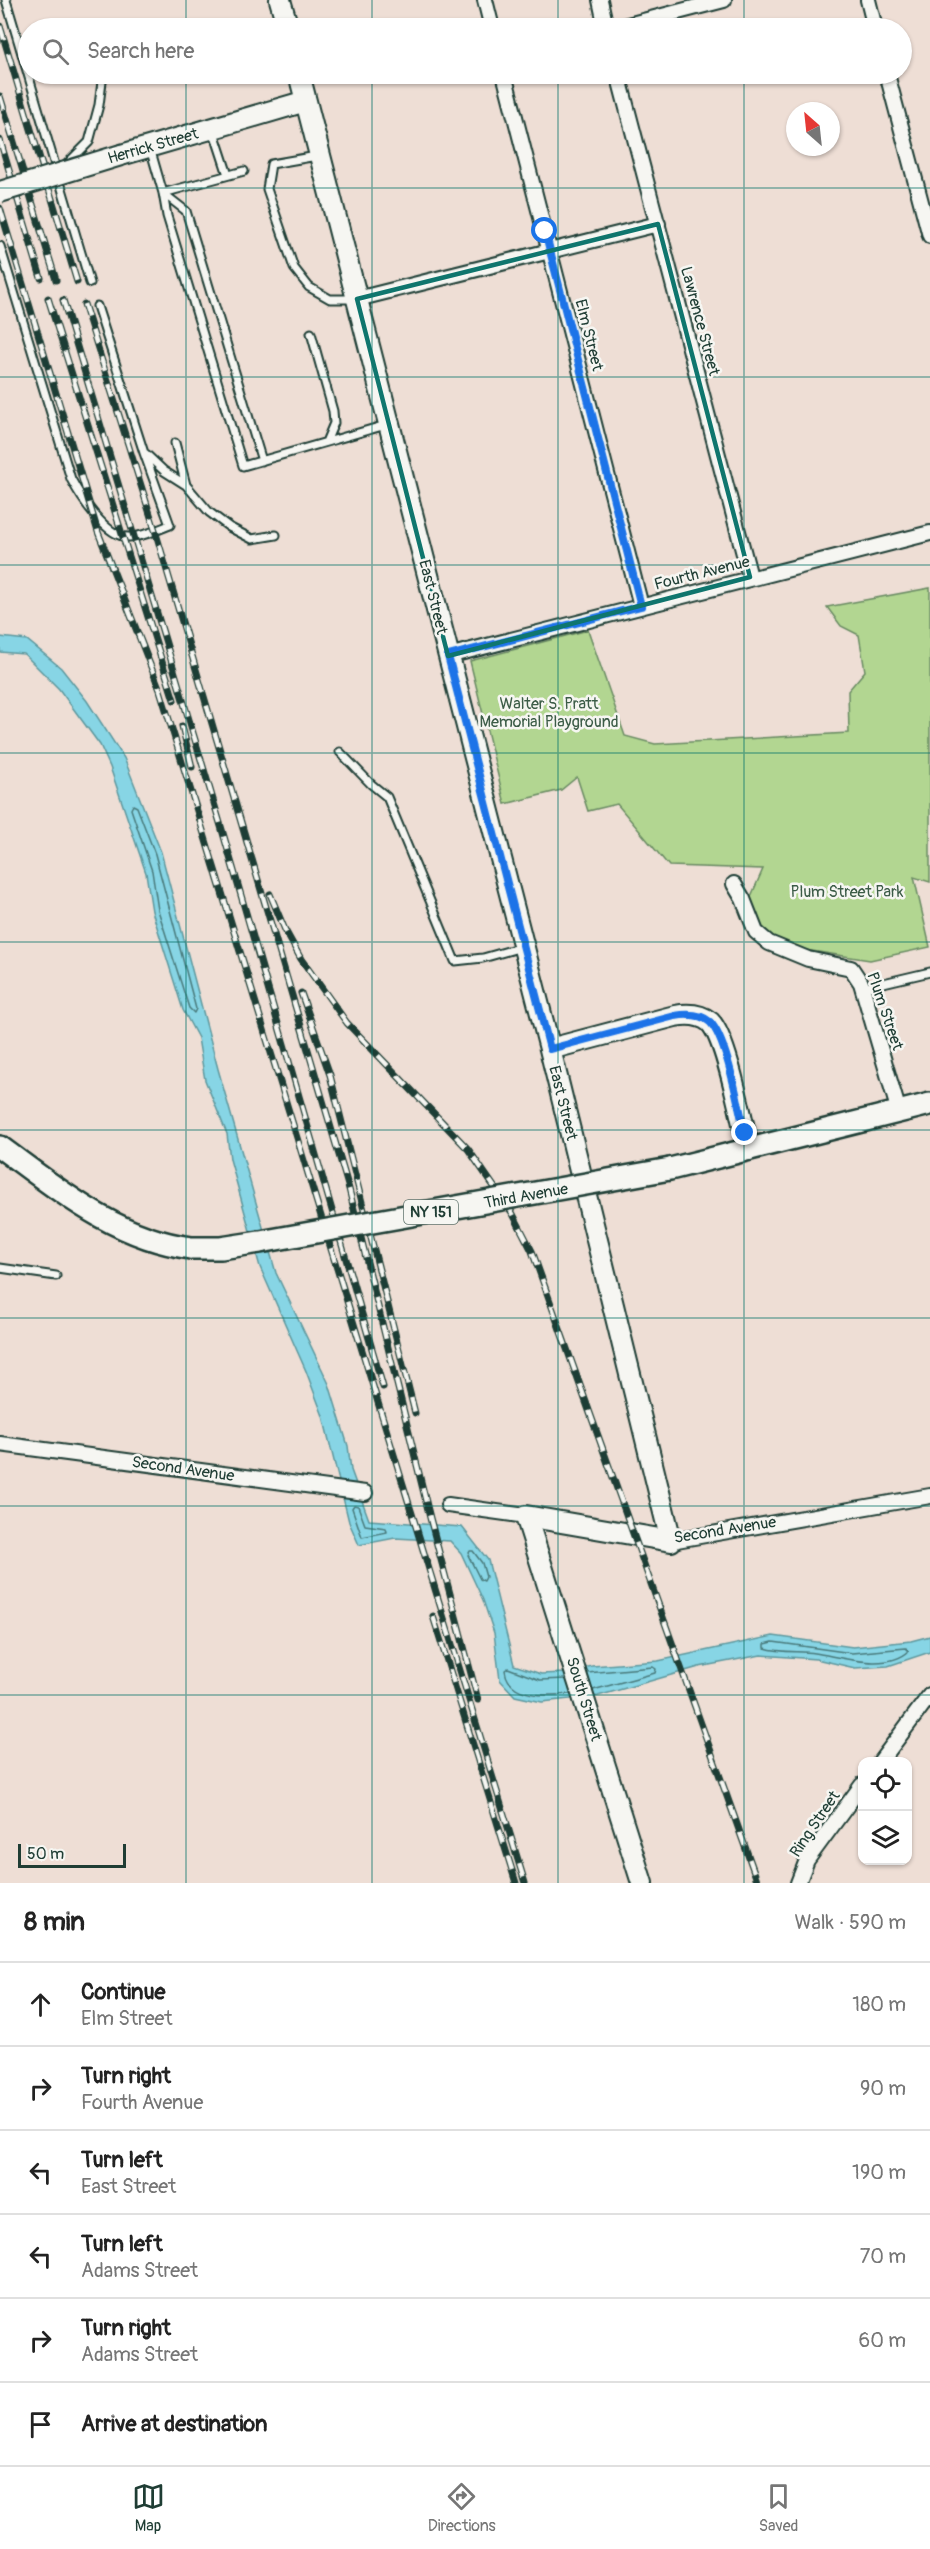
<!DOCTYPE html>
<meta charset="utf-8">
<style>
:root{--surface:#fff;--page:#f6f6f6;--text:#222;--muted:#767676;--line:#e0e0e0;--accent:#1f3d34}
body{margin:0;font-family:Pangolin,sans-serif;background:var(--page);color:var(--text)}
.controls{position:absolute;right:18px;bottom:18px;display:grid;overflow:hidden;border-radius:12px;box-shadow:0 2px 4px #0004}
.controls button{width:54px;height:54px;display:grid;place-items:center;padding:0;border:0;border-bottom:2px solid var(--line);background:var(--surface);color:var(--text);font:30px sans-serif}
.compass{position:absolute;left:786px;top:102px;width:54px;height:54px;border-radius:50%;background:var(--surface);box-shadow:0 2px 4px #0004;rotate:333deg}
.scale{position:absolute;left:18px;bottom:15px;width:108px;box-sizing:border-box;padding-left:6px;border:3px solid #1f3d34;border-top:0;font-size:16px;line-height:21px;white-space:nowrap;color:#1f3d34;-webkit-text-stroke:4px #f6f6f2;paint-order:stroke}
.stop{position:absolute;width:18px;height:18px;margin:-14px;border:4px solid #1a73e8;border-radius:50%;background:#fff}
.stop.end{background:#1a73e8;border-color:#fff;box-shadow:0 2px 6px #0008}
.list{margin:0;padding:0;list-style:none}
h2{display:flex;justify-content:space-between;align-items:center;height:78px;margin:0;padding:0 24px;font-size:26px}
h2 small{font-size:20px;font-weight:400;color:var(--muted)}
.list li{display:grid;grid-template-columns:39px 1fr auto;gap:18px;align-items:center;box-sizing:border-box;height:84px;padding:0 24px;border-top:2px solid var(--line)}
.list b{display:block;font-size:22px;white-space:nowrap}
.list p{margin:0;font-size:20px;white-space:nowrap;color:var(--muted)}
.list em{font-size:20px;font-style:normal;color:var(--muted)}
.icon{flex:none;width:33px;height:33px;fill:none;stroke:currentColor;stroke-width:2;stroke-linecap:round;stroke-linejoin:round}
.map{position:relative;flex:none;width:930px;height:1883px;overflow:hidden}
.search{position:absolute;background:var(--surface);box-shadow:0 2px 4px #0004;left:18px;right:18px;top:18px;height:66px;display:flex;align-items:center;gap:15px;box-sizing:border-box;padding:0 21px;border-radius:33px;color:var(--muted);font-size:22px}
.sheet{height:582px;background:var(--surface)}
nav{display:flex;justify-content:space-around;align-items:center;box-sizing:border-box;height:84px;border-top:2px solid var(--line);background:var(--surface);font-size:16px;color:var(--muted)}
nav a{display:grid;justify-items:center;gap:3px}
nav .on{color:var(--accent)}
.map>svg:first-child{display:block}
.green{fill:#b2d691;stroke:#688a62;stroke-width:1.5}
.water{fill:#87d5e5;stroke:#5d989e;stroke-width:1.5}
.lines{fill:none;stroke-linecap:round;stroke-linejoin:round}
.shore{stroke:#497a7b;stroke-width:1.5}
.lane-casing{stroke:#1f3d34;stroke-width:11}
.street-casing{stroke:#1f3d34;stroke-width:18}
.secondary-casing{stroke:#1f3d34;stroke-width:24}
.primary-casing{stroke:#1f3d34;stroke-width:26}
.lane{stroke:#f6f6f2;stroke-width:7}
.street{stroke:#f6f6f2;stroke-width:14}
.secondary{stroke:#f6f6f2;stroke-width:20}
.primary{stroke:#f6f6f2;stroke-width:21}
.rail-casing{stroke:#1f3d34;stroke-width:7}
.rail{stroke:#f6f6f2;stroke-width:4.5;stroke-dasharray:14;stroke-linecap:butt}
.secondary-bridge-casing{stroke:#1f3d34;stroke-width:24;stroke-linecap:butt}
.primary-bridge-casing{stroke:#1f3d34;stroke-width:26;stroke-linecap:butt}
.secondary-bridge{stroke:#f6f6f2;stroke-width:20}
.primary-bridge{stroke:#f6f6f2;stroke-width:21}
.route{stroke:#1a73e8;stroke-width:8}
.marked{fill:none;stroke:#0f766e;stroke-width:4.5;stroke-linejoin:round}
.grid{fill:none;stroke:#0f766e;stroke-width:1.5;stroke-opacity:0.55}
.labels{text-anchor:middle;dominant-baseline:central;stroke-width:5;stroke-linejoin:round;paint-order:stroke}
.shield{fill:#f6f6f2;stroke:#60746d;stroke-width:1.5}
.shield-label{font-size:15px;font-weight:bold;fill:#1f3d34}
.street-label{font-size:16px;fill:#1f3d34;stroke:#f6f6f2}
.park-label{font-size:16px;fill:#3c5c47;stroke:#f6f6f2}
</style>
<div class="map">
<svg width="930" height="1883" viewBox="0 0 930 1883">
<rect width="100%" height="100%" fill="#eeded5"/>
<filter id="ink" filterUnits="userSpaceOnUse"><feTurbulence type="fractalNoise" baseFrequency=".0167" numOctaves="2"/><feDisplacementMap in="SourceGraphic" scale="12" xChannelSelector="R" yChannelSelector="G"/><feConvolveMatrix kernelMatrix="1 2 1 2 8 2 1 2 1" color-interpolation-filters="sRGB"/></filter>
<g filter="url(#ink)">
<!-- green -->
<path class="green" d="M930,588V882L914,877L930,947L870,960L799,949L779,942L759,927L749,901L763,869L669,866L617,804L588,811L577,777L561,790L505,804L470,661L588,630L625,736L655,744L849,733L848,691L865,671L859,635L841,626L827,607Z"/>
<!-- water -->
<path class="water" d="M0,637L27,640L61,668L87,701L124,758L161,852L218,1069L276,1273L329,1384L348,1446L351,1470L369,1520L462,1527L488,1560L514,1665L541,1674L565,1673L592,1666L658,1661L773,1636L853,1647L911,1641L930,1636V1652L888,1666L855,1668L816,1659L761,1655L699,1667L598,1696L542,1702L515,1696L500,1680L494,1633L483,1600L461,1553L450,1541L395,1538L359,1545L349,1522L323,1416L306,1371L260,1267L230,1159L227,1134L205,1080L198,1038L183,1010L152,911L146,873L110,767L100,745L59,689L24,654L0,652Z"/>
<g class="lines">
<!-- shore -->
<path class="shore" d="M133,805L137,807L155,854L196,1009L194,1013L189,1008L158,910L152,871L131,809Z
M354,1505L358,1506L365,1525L386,1528L387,1532L362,1537L352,1508Z
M470,1551H473L482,1563L486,1577L484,1581L480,1579L468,1555Z
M773,1642L852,1653L906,1648L909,1651C887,1672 842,1657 815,1653C799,1651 780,1653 765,1648V1644Z
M587,1673L653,1667L656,1669L655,1673L593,1690
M566,1679L540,1680L508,1668L505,1670C508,1699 549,1696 570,1694"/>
<!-- lane casing -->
<g class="lane-casing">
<path id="lane" d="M6,0L90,283
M213,129L228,175
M150,148L163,193L167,216L243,466L386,425
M317,156L271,164L267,189L294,268L309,287L330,299H354
M64,167L89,142L99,105L103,74
M163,193L186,211L262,461
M163,193L244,171
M0,246L71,479C80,496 106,538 129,537C142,537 157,530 170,525L144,453L97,306
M311,333L333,411L334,423L326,442
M175,443L186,485L209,512L229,527L252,539L276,535
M146,454L164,471L186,485
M340,752L371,784L387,797L455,961L483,958L522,947
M862,988L930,972
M0,1268L56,1276"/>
</g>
<!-- street casing -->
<g class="street-casing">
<path id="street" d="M485,0L492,28
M600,0L606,28
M868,0L875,28
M616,28L724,0
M504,74L641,606
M618,74L750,577
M887,74L930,236
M357,299L658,224
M448,656L930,533
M734,884L743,899L756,932L769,943L808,959L851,968L861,983L899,1112
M0,1444L365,1493
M448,1505L526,1516
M671,1541L930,1496
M880,1762L930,1695
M798,1883L807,1860L862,1785"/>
</g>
<!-- secondary casing -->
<g class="secondary-casing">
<path id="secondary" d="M280,0L288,28
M299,74L550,1049L671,1541L526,1516L642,1883
M121,155L306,101
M550,1049L675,1016C686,1014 700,1014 710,1022C727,1039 742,1123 749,1150"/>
</g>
<!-- primary casing -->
<g class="primary-casing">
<path id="primary" d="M0,1147C59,1190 115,1238 191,1248
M670,1169L930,1104"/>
</g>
<!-- lane -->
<use href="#lane" class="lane"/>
<!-- street -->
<use href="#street" class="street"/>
<!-- secondary -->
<use href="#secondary" class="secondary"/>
<!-- primary -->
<use href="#primary" class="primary"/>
<!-- rail casing -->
<g class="rail-casing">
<path id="rail" d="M0,26L77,282
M0,96L56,280
M0,140L41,278
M0,208L98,532L160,690L525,1883
M48,298L174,700
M63,300L223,833L383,1387
M84,304L155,530L349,1189L430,1518L478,1700
M182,726L192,767
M270,894L285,930L301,959L347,1023L468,1149L513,1214L532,1251L758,1883
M301,993L330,1075L415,1413
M433,1616L516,1883"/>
</g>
<!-- rail -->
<use href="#rail" class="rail"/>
<!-- secondary-bridge casing -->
<g class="secondary-bridge-casing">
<path id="secondary-bridge" d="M0,192L121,155"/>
</g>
<!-- primary-bridge casing -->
<g class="primary-bridge-casing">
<path id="primary-bridge" d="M191,1248H221L260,1242L670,1169"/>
</g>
<!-- secondary-bridge -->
<use href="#secondary-bridge" class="secondary-bridge"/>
<!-- primary-bridge -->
<use href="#primary-bridge" class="primary-bridge"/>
</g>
</g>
<g class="lines" filter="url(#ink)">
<!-- route -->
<path class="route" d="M545,231L641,606L448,656L550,1049L675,1016C686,1014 701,1014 710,1022C727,1039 739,1109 745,1133"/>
</g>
<!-- marked area -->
<path class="marked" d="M658,224L750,577L448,656L357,299Z"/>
<!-- grid -->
<path class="grid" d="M186,0V28M372,0V28M558,0V28M744,0V28M186,74V1883M372,74V1883M558,74V1883M744,74V1883M0,188H930M0,377H930M0,565H930M0,753H930M0,942H930M0,1130H930M0,1318H930M0,1506H930M0,1695H930"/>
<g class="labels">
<!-- shield labels -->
<rect class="shield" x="404" y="1200" width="54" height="24" rx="4.5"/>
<g class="shield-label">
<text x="431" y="1212">NY 151</text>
</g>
<!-- street labels -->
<g class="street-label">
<text transform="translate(153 146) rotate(-16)">Herrick Street</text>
<text transform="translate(700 321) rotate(75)">Lawrence Street</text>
<text transform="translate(589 335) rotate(76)">Elm Street</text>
<text transform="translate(702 573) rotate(-14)">Fourth Avenue</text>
<text transform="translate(433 597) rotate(76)">East Street</text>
<text transform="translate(885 1011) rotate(71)">Plum Street</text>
<text transform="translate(563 1103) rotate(76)">East Street</text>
<text transform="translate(526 1196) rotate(-10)">Third Avenue</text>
<text transform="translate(183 1469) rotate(8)">Second Avenue</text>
<text transform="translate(725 1530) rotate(-9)">Second Avenue</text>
<text transform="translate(584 1699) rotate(73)">South Street</text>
<text transform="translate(815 1824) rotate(-56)">Ring Street</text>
</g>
<!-- park labels -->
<g class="park-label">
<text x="549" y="704">Walter S. Pratt<tspan x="549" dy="18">Memorial Playground</tspan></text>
<text x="847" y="892">Plum Street Park</text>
</g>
</g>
</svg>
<div class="controls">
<button><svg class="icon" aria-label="locate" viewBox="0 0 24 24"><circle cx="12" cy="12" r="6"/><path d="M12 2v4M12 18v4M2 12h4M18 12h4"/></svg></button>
<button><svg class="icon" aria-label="layers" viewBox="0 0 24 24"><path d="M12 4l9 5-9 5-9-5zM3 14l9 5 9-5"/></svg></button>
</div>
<svg class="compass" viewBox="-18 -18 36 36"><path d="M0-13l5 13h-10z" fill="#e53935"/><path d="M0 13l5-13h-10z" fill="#767676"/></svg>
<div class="scale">50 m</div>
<div class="stop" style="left:545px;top:231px"></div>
<div class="stop end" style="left:745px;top:1133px"></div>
<div class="search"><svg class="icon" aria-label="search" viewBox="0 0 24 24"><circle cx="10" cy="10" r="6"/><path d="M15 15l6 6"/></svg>Search here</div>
</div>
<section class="sheet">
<h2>8 min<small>Walk · 590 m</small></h2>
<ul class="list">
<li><svg class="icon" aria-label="ahead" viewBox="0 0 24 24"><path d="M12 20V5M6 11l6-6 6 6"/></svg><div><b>Continue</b><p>Elm Street</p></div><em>180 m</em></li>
<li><svg class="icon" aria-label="right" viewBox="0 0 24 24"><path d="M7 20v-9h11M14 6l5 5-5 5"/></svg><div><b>Turn right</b><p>Fourth Avenue</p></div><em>90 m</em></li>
<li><svg class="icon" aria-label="left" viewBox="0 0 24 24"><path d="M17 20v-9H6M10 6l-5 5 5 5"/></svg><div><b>Turn left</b><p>East Street</p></div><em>190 m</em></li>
<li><svg class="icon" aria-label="left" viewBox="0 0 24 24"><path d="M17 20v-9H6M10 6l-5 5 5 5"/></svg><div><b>Turn left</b><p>Adams Street</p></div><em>70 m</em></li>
<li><svg class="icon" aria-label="right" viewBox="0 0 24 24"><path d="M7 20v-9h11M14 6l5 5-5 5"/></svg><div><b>Turn right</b><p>Adams Street</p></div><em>60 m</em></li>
<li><svg class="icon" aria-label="arrive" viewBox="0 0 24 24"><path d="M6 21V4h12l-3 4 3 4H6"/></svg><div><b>Arrive at destination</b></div></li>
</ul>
</section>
<nav>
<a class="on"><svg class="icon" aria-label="map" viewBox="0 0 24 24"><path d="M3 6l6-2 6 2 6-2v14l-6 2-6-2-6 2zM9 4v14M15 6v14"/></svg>Map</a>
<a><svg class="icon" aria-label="directions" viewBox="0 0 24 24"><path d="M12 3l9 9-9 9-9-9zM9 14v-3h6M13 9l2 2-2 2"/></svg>Directions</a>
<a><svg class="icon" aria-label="saved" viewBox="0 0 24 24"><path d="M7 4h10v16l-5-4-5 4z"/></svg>Saved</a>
</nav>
